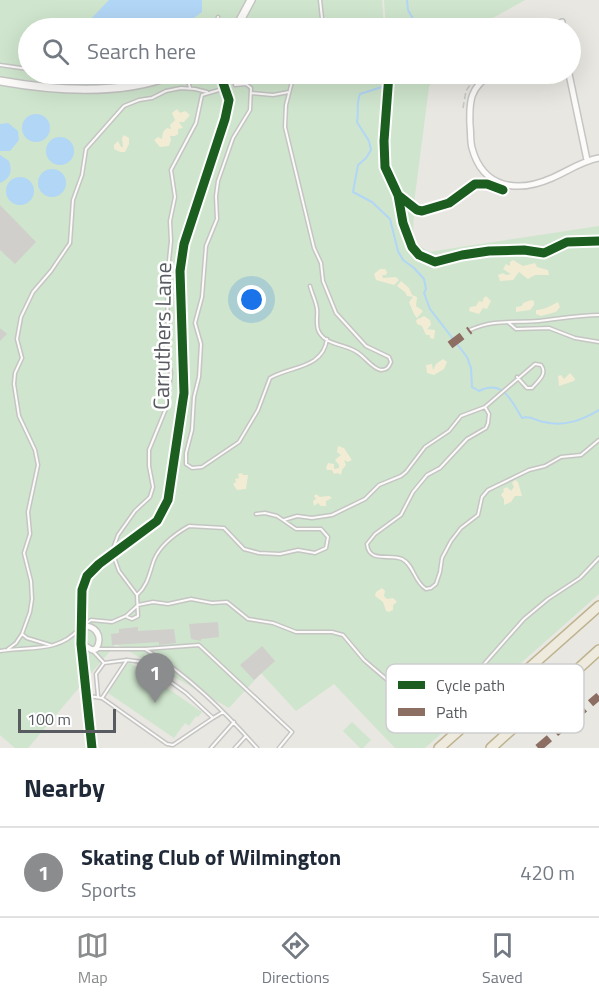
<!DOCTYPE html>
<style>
:root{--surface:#fff;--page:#f2f2f3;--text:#1f2937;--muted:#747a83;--line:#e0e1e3;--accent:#8a8c8d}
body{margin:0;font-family:"Titillium Web",sans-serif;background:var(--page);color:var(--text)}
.scale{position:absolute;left:18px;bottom:15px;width:98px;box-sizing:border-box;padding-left:6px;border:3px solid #585b60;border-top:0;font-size:16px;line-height:21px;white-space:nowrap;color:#585b60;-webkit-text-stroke:4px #fff;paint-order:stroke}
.you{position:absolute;left:252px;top:300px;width:21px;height:21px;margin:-15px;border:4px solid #fff;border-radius:50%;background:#1a73e8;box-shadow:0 0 0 9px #1a73e833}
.badge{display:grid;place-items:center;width:39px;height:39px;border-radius:50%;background:var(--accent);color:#fff;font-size:20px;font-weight:700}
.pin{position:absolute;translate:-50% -50px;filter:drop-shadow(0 2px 3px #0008)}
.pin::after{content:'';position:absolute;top:32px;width:21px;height:18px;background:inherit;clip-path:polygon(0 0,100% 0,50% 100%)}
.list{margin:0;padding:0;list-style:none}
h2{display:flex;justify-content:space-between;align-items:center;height:78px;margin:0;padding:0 24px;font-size:26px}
h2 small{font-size:20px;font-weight:400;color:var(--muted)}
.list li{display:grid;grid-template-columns:39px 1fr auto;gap:18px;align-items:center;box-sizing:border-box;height:90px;padding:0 24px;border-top:2px solid var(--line)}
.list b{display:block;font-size:22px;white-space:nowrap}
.list p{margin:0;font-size:20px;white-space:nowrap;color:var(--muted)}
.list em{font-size:20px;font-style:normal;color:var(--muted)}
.icon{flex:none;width:33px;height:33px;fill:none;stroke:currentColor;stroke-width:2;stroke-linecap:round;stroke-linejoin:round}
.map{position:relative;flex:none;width:599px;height:748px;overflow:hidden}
.search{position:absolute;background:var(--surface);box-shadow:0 6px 24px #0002;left:18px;right:18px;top:18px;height:66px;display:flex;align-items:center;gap:15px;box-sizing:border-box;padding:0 21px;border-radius:33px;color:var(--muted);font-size:22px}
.sheet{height:168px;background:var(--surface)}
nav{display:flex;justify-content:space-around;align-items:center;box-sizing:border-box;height:84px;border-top:2px solid var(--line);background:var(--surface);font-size:16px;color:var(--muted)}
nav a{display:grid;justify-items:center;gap:3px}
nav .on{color:var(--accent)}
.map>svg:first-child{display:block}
.green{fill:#cfe5cd}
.sand{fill:#f2ecd5}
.water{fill:#b2d6f6}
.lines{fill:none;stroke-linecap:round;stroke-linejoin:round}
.stream{stroke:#b2d6f6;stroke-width:2}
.building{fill:#d0cfcb}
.service-casing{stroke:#c5c5c4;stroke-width:5}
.minor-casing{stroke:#c5c5c4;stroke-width:8}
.tertiary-casing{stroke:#c5c5c4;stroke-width:10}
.motorway-casing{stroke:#bfb38f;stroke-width:12}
.path{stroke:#c4c9c6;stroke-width:1.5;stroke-dasharray:6 3;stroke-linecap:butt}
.service{stroke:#fcfbfa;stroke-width:2}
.minor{stroke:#fcfbfa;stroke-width:5}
.tertiary{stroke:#fcfbfa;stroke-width:7}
.motorway{stroke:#eeeade;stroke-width:9}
.quiet{stroke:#8d6e63;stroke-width:8;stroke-dasharray:15 8;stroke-linecap:butt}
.cycleway-casing{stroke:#fff;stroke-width:13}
.cycleway{stroke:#1b5e20;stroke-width:9}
.labels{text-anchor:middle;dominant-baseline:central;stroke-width:5;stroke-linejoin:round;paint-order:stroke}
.street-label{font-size:22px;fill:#585b60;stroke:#fff}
.key{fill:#fff;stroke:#cdcecf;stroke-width:1.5}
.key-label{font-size:16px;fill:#585b60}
</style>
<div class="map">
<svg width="599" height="748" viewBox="0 0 599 748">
<rect width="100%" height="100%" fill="#e8e7e1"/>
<!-- green -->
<path class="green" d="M0,0H382L384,28H28V74H387L388,84V74H435L429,87L414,203L413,240L428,252L599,226V594L425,748H395L334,684L296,711L261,673L229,708L116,644L28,748H15L0,735Z
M384,0H525L475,28H386Z
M129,662L202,712L198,717L196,716L189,726L185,723L174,738L108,693Z
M352,722L371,740L363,748H360L343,731Z"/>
<!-- sand -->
<path class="sand" d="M177,109L180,113L185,111L190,115L184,122H179L183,128L178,129V134L175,136H170L171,140L169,146L160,147L154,140L158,137L162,139L163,132L167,128L171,129L170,125L175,120L172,113Z
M124,135L129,138V144L125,152H120L114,149V145L118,141L121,147H123L122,138Z
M513,260L523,266L535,263L537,267L548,270L549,275H535L528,279L519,272L513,280L500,281L498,275L503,273L506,275L511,274L503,269L506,264L510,266V262Z
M380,269H385L387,272L386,275H382L383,278L396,277L399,280L394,285L376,280L374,274Z
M401,281L409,288L412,295L417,297L416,306L423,311L417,318L414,314L409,302L413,297L407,296L405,292L397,286Z
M486,296L491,301L487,309L483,308L479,314L469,311L470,307L476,306L479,301L483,302V299Z
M531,300L534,301V305L530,310L516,312V307L522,306L523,303Z
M558,302L560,307L556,312L541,316L536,314V310C544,310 550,306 558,302Z
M424,316L430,320L431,325L427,329L435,330L434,339L430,338V335H426L422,326L417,324L416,320Z
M443,359L447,362L444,369L434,375L427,373L426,365L432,364L433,370L436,364Z
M570,373L575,379L574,381L559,386L558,376L561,375L564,379Z
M338,446L344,448L352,460L348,462L344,460L346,465L342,470L341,475L338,473L334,474L332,470H327L326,468L328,463L334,464V469L339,468V465L335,460L341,455L337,452Z
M242,473L243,475H248L246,489L237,490L233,484L236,482L235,479L239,478L238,474Z
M515,480L518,482L522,496H515L511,502L504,505V499L501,495L504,491L503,489L507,487L511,491L514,487L512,483Z
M316,494L320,497L329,496L332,498L326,501V506H321L318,503L314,506L313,501L316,499L314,496Z
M382,588L385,591L384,596L387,599L393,598L397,602L393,605V610L389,612L386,611L383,602L375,596L376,592Z"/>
<!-- water -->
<path class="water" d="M109,0H202V12L180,28H88V22Z
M22 128a14 14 0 1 1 28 0a14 14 0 1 1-28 0Z
M8,123L18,131L19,140L10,151H0V124Z
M46 151a14 14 0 1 1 28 0a14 14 0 1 1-28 0Z
M0,155L9,161C13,171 10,179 0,183Z
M38 183a14 14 0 1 1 28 0a14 14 0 1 1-28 0Z
M6 191a14 14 0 1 1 28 0a14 14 0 1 1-28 0Z"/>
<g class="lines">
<!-- stream -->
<path class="stream" d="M407,0L408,10L418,28
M410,74L407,79L360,94C356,104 359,112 357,122L369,141L371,150L366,158L358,165L353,192L372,202L390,219L398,251L403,260L414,268L424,279L426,289L424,293L430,309L467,357L471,368L472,387L479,391C503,379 511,400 522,418C531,415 536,421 544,422C565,427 582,420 599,410"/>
</g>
<!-- building -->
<path class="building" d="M0,205L36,242L15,264L0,250Z
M0,328L7,334L0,341Z
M218,622L219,637L201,639V641L191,639L189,624Z
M138,627V631L174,629L176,643L159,645V642L112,645L111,634L119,633V629Z
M262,646L275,661L254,680L240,665Z"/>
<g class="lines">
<!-- service casing -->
<g class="service-casing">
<path id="service" d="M320,0L323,28
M214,28L218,17
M0,65L28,69
M294,74L286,105L285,127L314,248L321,263L323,281L336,313L366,346L389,357L391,362C389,367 387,370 381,370C372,369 364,355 355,351C344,344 326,345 319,332C315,325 318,316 317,309C316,301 312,294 310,286
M187,77L190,88
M235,85L246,84L251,88L250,110L233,138L218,181L216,196L217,219L206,246L202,297L195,323L201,344L199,377L194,397L192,430L186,453V464L192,468L202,467L239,442L258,410L270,378C290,366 323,369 327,339
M251,93L273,95L289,92
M509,323L516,329L549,328L575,338L599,342
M470,330C494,319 514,323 539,321C559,319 578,315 599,315
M485,407L489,414L488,423L486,428L467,439L440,468L427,475L413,492L401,515L375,534L367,544C369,564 390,553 402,559C414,565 414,582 426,589L431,588L436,584L440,572L442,558L451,541L461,528L478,515L482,497L488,490L529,470L545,466L561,457L581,455L599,440
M284,520L297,516L312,518L332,515L365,499L379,485L401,476L406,472L425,447L449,431L461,416L485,407L535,364L541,365C548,374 538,381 532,388H527L517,377
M137,595C148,585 149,574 154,560C160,545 175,534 189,526L224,528L244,549L259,553L280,554L298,550L315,553L326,548L328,537L321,529H296L277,516L265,513L256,514
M127,617L132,619L138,616L137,595L119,571L114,557V546L118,535L135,511L150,497L153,487L149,466V450L167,406L171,373L166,347L168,337L167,280L171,241L170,221L175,197L171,170L196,123L202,95L219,90
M84,625L91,620L112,622L126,616L138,605L153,602L168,604L191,599L212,603L227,602L248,619L273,623L296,632H332L343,635L364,660L392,684L405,706L415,712H429L478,671L524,619L548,599L580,578L599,558
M22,634L27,638L50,645
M8,649L16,643L22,634L30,612L32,599L31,581L24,553L30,534L28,512L38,465L35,450L19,416L14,384L15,373L22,358L17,339L21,317L33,292L51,271L70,243L73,200L82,175L86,149L124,106L139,100L152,98L166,91L181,88L195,89L207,92
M96,649H145L199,645L292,732L279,748
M145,649C188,675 224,711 257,748
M0,651C30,646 58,653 79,629
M89,696L102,698L167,744L173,745L213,718L186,693L143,662L127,660L104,663L92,650
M98,696L96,674L104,663
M102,698L127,660
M213,718L223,712
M211,748L234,722
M235,748L246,736"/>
</g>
<!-- minor casing -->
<g class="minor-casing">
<path id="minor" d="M562,22L563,28
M492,74C470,87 469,101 470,125C471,132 470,141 472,148C483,189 518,193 552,178C568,171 582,161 599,158
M569,74L587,160
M81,643L92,650L96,649C104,637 95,623 81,627
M92,748L81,644L82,590L87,576L99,564L157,521L168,500L184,393L180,271L184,244L225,119L229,100L220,74"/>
</g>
<!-- tertiary casing -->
<g class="tertiary-casing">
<path id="tertiary" d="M236,28L251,0
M0,81C56,91 121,96 175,74"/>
</g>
<!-- motorway casing -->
<g class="motorway-casing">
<path id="motorway" d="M439,748L599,606
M491,748L599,650"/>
</g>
<!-- path -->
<path class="path" d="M463,108L466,91L477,74"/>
<!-- service -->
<use href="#service" class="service"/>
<!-- minor -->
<use href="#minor" class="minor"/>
<!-- tertiary -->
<use href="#tertiary" class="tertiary"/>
<!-- motorway -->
<use href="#motorway" class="motorway"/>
<!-- quiet -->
<path class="quiet" d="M450,345L470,330
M538,748L599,696"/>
<!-- cycleway casing -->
<g class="cycleway-casing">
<path id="cycleway" d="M389,74L384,141L385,167L398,195L403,223L412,247L419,255L435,262L462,255L489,251L524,250L544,253L567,242L599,241
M398,195L417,210L422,211L449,203L475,184H487L503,190
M92,748L81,644L82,590L87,576L99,564L157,521L168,500L184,393L180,271L184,244L225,119L229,100L220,74"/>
</g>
<!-- cycleway -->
<use href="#cycleway" class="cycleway"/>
</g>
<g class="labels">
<!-- street labels -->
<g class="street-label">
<text transform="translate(162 336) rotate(-89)">Carruthers Lane</text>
</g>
</g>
<!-- legend -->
<rect x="386" y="664" width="198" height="69" rx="9" class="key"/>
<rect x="398" y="681" width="27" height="8" fill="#1b5e20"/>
<rect x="398" y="708" width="27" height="8" fill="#8d6e63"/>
<g class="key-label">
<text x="436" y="691">Cycle path</text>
<text x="436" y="718">Path</text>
</g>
</svg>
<div class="scale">100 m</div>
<div class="you"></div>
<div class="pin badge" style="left:155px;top:703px">1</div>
<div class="search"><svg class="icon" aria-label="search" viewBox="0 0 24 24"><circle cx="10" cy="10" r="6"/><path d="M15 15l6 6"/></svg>Search here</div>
</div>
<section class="sheet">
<h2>Nearby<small></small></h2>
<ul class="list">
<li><span class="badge">1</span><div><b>Skating Club of Wilmington</b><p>Sports</p></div><em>420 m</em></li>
</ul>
</section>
<nav>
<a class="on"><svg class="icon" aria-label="map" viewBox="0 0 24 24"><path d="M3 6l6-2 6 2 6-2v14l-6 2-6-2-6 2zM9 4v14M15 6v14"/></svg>Map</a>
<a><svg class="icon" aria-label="directions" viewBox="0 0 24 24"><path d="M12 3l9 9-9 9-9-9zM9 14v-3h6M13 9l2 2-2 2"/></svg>Directions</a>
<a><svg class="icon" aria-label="saved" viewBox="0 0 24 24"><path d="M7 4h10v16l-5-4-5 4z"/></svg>Saved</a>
</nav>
